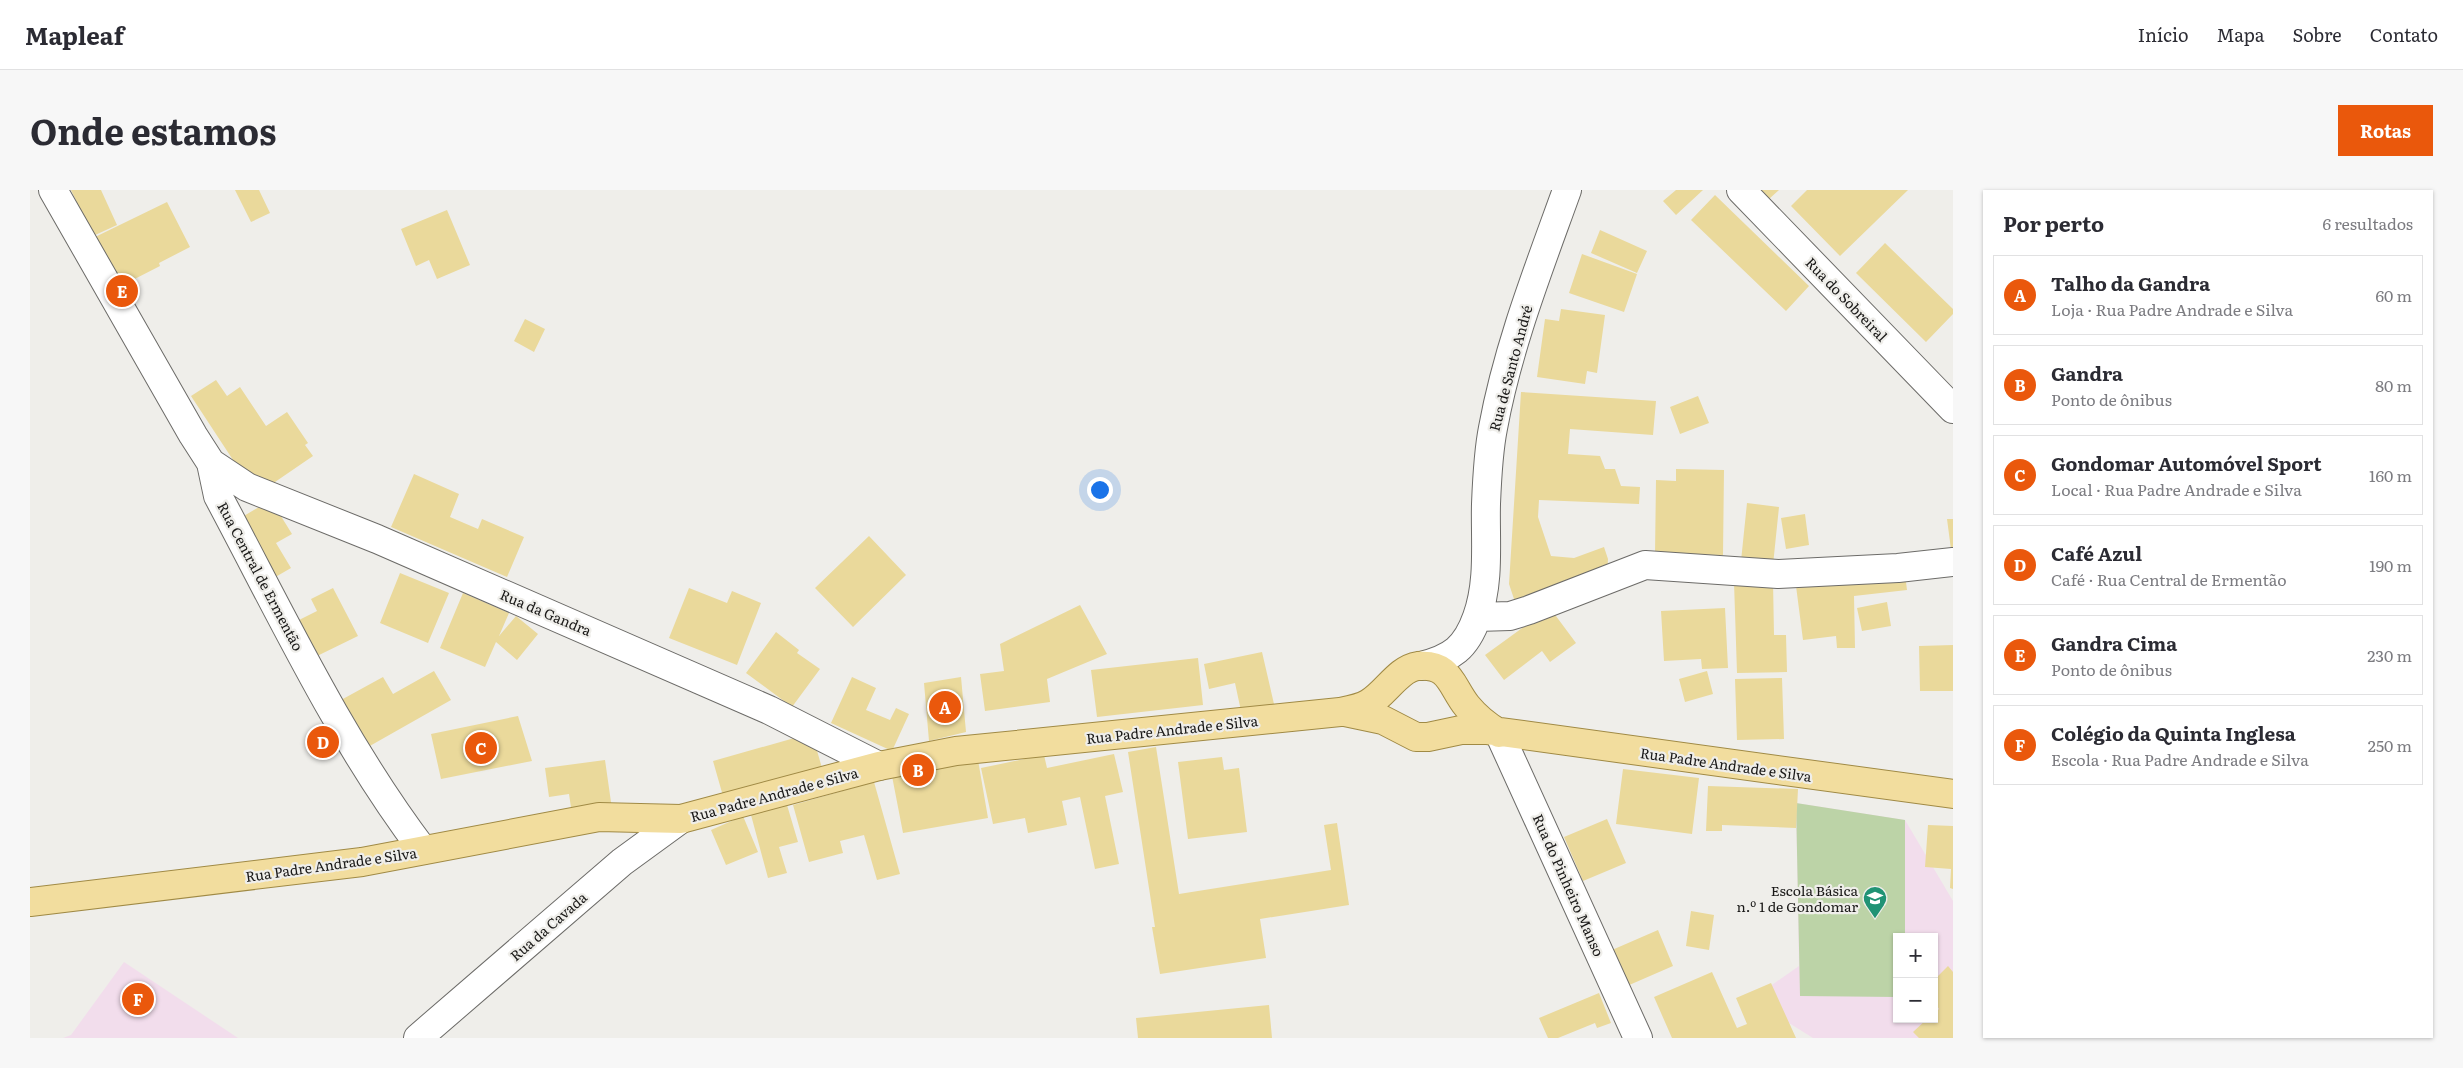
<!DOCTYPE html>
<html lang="pt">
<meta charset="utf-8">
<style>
:root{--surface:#fff;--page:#f7f7f7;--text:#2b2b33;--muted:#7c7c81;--line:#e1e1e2;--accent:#ea580c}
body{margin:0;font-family:Literata,serif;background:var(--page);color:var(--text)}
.controls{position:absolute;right:15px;bottom:15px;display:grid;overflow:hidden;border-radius:0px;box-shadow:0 1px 4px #0004}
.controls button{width:45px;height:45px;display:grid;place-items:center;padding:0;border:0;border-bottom:1px solid var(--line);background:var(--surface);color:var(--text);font:25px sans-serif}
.you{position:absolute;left:1069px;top:299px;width:18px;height:18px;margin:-12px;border:4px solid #fff;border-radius:50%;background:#1a73e8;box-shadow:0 0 0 8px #1a73e833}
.badge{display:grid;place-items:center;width:32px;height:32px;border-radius:50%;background:var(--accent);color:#fff;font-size:16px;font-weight:700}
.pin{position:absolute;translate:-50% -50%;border:2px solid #fff;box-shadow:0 1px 5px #0006}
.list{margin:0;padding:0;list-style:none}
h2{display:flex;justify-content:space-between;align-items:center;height:65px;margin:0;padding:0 20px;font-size:21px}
h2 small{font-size:16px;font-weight:400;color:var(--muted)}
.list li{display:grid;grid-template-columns:32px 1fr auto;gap:15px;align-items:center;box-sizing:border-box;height:80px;margin:0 10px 10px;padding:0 10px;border:1px solid var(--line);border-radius:0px}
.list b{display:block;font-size:19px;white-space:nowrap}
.list p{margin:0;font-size:16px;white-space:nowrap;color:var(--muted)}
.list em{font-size:16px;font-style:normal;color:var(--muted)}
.map{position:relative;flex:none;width:1923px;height:848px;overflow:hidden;border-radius:0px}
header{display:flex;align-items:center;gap:30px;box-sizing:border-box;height:70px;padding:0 25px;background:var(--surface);border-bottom:1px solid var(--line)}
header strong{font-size:24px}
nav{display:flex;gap:28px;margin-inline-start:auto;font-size:18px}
.intro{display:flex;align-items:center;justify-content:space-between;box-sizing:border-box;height:120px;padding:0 30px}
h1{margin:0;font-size:35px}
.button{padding:12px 22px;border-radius:0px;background:var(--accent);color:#fff;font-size:18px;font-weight:700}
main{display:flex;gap:30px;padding:0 30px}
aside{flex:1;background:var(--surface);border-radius:0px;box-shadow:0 1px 4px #0004}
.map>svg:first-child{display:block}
.education{fill:#f2ddec;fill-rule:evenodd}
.green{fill:#bcd3a7}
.building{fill:#ead99b}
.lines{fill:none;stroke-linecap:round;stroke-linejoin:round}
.minor-casing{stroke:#6c6b68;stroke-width:30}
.major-casing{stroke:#a08a45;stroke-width:30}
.minor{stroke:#fff;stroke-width:28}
.major{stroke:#f2dd9e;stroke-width:28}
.labels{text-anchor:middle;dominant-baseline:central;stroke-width:4.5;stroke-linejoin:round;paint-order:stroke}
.street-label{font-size:14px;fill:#191817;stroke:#efeeea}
.poi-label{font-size:14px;fill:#191817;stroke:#efeeea;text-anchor:end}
</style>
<header>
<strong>Mapleaf</strong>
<nav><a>Início</a><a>Mapa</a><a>Sobre</a><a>Contato</a></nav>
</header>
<div class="intro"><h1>Onde estamos</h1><a class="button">Rotas</a></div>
<main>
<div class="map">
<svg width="1923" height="848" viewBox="0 0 1923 848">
<rect width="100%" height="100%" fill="#efeeea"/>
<!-- education -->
<path class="education" d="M1766,613L1875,630L1923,711V848H1783L1751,828L1736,799L1769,776ZM1867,747H1904V829H1867Z
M94,772L208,848H33L41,845Z"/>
<!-- green -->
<path class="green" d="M1766,613L1875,630V747H1867V807L1770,806Z"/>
<!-- building -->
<path class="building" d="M41,0H71L87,35L63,46Z
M205,0H229L240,23L221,32Z
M1646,0H1673L1646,25L1633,11Z
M1731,0H1749L1739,9Z
M1777,0H1878L1810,66L1761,16Z
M1685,5L1779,96L1756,121L1661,30Z
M137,12L160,57L129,73L130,76L89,97L63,48Z
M417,20L440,75L407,89L399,70L386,76L371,39Z
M1570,40L1617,61L1607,83L1561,63Z
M1855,53L1923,119V124L1896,152L1826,83Z
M1552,64L1607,84L1594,122L1539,103Z
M1531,119L1575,125L1567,183L1557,181L1555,194L1507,187L1515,129L1529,131Z
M495,129L515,139L504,162L484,151Z
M186,190L197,206L210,197L236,236L257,222L278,253L275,255L283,266L226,305L161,206Z
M1491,202L1626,211L1623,245L1540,239L1538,264L1570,266L1575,279H1585L1591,296L1610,297L1609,314L1509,310L1508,327L1521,366L1544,368L1574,357L1578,369L1577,385L1503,410L1484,409L1479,394Z
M1668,206L1679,233L1650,244L1640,217Z
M1646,279L1694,280L1693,365L1625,364L1626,290L1646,291Z
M384,284L429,304L420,327L448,339L452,329L494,347L477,387L361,337Z
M241,310L262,344L246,353L261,378L242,389L207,330Z
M1717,313L1749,317L1743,375L1711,371Z
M1775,324L1779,355L1756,359L1751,328Z
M1917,329H1923V367H1922Z
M839,346L876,385L823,437L785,398Z
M370,383L419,403L398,453L350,433Z
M1875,384L1877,400L1824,406L1825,458H1807L1806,446L1773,450L1766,396Z
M1743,391L1744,445H1756L1757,482L1707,483L1704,392Z
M303,398L328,446L285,467L267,431L287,421L281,409Z
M659,398L697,413L702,401L731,413L707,475L639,448Z
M433,403L479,423L469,446L486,426L508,444L487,470L466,452L455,477L410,458Z
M1857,412L1861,436L1832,441L1827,418Z
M1050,415L1077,464L1017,489L1020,512L955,521L950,484L974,481L970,454Z
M1520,418L1546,453L1520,472L1512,461L1474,490L1455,465Z
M1695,418L1698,478L1672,479L1671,469L1634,471L1631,421Z
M746,442L769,460L767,463L790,479L762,517L716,483Z
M1923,455V501H1890L1889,456Z
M1232,462L1244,514L1211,521L1205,493L1179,499L1174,474Z
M1168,468L1173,515L1067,527L1061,480Z
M404,481L421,510L338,557L311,510L353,487L363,504Z
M1677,481L1683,504L1655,512L1649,489Z
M822,487L846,498L836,520L860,530L866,518L879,524L862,561L801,533Z
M931,487L936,542L899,551L894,493Z
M1752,488L1754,549L1707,550L1705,489Z
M488,526L502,571L411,589L401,544Z
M782,543L792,578L693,606L683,571Z
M1126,557L1149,704L1301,680L1294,635L1307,633L1319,715L1230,729L1236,768L1130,784L1122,737H1125L1098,562Z
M1084,564L1093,602L1075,606L1089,674L1065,679L1050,607L1032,611L1037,635L998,643L995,628L963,634L951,578L1014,565L1017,578Z
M1192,567L1194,580L1209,578L1217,642L1158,649L1148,572Z
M575,570L582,619L542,624L539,604L519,607L515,578Z
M948,570L958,628L873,643L862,586Z
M1593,579L1669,588L1662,644L1586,634Z
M844,592L870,684L847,690L834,645L810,651L813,663L779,672L763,615Z
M1678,596L1768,599L1766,638L1692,635V641H1676Z
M757,615L768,652L749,657L757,683L738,688L721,625Z
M713,626L728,662L696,675L681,640Z
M1577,629L1596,673L1553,691L1534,647Z
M1898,635L1923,636V699L1920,698L1921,679L1895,677Z
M1661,721L1684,725L1679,760L1656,756Z
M1628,740L1643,776L1597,796L1582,760Z
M1918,776L1923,782V848H1889L1883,842L1897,829H1904V823L1909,819L1904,812V790Z
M1682,782L1707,838L1717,834L1706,808L1741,793L1766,848H1642L1624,807Z
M1569,803L1581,833L1567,838L1565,833L1528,848H1518L1509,828Z
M1239,815L1242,848H1108L1106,828Z"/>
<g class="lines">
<!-- minor casing -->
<g class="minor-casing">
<path id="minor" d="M23,0L163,245L181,273L188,306C252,426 311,552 393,660
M1711,0L1923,219
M181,273L217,297L347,349L739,520L849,576
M1447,427L1480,426L1499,420L1615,375L1748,384L1868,378L1923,372
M1391,476C1422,468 1436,458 1447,427C1460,391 1455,351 1456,314C1457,289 1458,263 1463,238C1478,156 1509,78 1537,0
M1469,543L1608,848
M388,848L592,672L651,629"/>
</g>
<!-- major casing -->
<g class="major-casing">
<path id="major" d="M1315,522L1353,530L1386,547H1398L1431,540H1456L1923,604
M0,712L332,672L569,627L651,629L849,576L926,561L1310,522C1320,520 1331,518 1339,513C1356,503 1368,479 1388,476C1420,473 1421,496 1437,516C1446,527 1457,536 1469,543"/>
</g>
<!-- minor -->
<use href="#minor" class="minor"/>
<!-- major -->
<use href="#major" class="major"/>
</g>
<!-- icons -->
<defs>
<g id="school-pin" transform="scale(1.25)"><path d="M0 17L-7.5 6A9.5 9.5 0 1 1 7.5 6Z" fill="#219375" stroke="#efeeea"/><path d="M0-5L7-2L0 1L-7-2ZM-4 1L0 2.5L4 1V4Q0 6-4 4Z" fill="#fff"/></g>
</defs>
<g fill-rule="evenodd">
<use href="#school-pin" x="1845" y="708"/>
</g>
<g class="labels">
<!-- street labels -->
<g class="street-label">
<text transform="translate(1817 109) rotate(46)">Rua do Sobreiral</text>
<text transform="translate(1480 178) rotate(-75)">Rua de Santo André</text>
<text transform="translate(231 386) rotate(62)">Rua Central de Ermentão</text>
<text transform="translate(516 422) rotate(23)">Rua da Gandra</text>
<text transform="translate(1142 539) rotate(-6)">Rua Padre Andrade e Silva</text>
<text transform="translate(1696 574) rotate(8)">Rua Padre Andrade e Silva</text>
<text transform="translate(744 604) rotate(-15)">Rua Padre Andrade e Silva</text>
<text transform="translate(301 674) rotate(-8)">Rua Padre Andrade e Silva</text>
<text transform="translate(1539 695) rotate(66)">Rua do Pinheiro Manso</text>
<text transform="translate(518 736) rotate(-41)">Rua da Cavada</text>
</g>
<!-- poi labels -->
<g class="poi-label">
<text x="1828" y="700">Escola Básica<tspan x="1828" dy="16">n.º 1 de Gondomar</tspan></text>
</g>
</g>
</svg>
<div class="controls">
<button>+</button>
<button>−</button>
</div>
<div class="you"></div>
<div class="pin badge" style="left:915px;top:517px">A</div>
<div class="pin badge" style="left:888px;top:580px">B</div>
<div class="pin badge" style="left:451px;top:558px">C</div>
<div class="pin badge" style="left:293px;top:552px">D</div>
<div class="pin badge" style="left:92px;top:101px">E</div>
<div class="pin badge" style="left:108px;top:809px">F</div>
</div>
<aside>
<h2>Por perto<small>6 resultados</small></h2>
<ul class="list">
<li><span class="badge">A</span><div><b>Talho da Gandra</b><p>Loja · Rua Padre Andrade e Silva</p></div><em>60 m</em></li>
<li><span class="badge">B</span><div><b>Gandra</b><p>Ponto de ônibus</p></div><em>80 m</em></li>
<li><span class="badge">C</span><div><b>Gondomar Automóvel Sport</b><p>Local · Rua Padre Andrade e Silva</p></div><em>160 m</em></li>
<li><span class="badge">D</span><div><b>Café Azul</b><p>Café · Rua Central de Ermentão</p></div><em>190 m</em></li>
<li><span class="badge">E</span><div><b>Gandra Cima</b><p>Ponto de ônibus</p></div><em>230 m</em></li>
<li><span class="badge">F</span><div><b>Colégio da Quinta Inglesa</b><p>Escola · Rua Padre Andrade e Silva</p></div><em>250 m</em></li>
</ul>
</aside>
</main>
